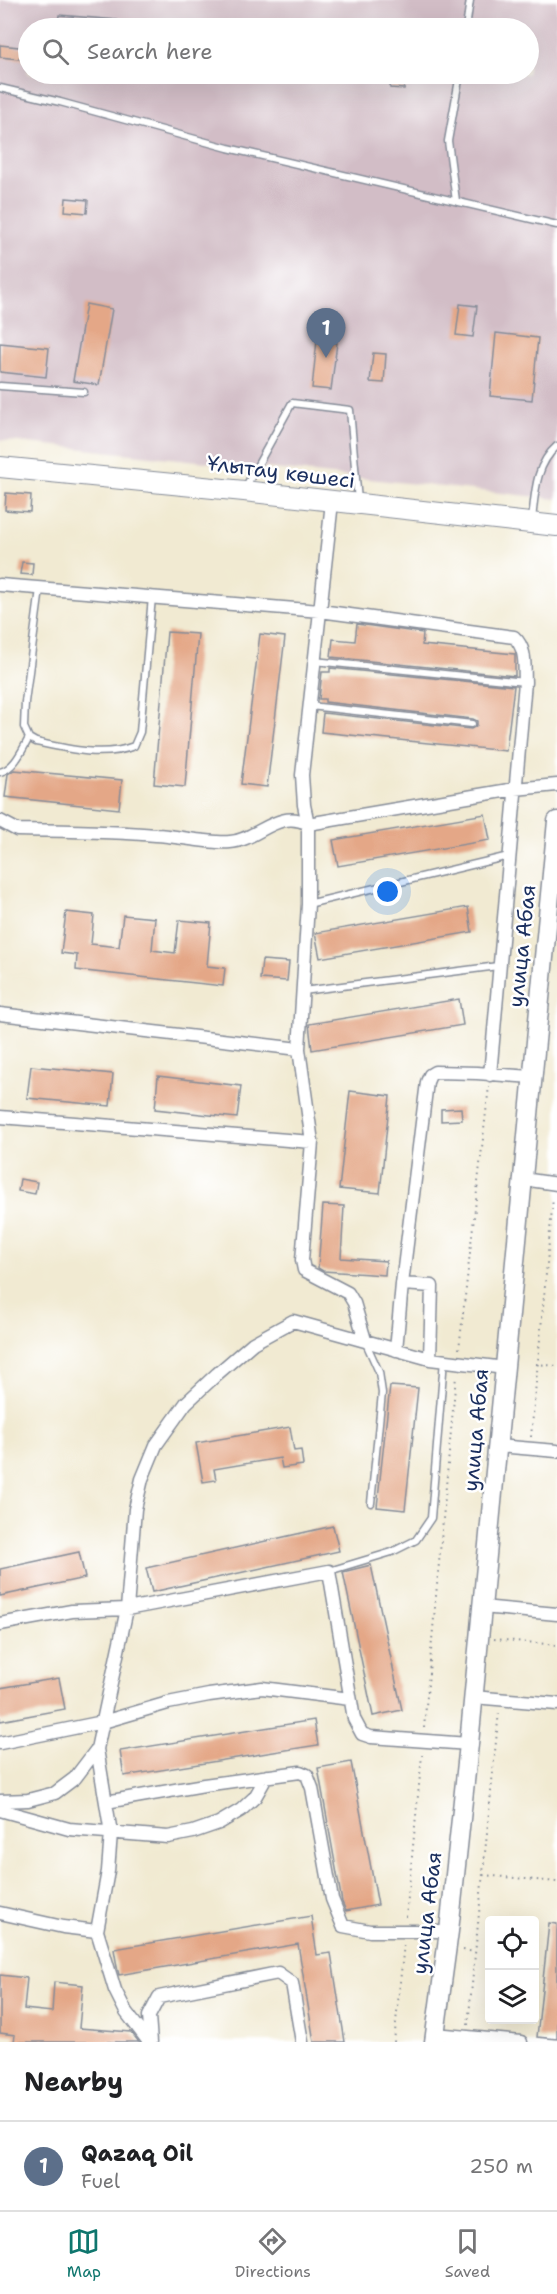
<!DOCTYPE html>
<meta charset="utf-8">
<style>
:root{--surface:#fff;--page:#f2f2f2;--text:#202124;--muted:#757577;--line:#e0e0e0;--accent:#0f766e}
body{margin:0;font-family:"Shantell Sans",sans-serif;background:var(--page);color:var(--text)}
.controls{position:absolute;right:18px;bottom:18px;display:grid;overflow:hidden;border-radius:6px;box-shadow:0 6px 24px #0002}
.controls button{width:54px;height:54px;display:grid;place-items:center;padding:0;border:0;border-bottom:2px solid var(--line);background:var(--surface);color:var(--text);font:30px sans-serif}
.you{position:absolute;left:388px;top:892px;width:21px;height:21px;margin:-15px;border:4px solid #fff;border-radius:50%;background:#1a73e8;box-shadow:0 0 0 9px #1a73e833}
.badge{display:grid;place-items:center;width:39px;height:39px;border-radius:50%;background:var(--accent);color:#fff;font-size:20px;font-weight:700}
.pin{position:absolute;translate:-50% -50px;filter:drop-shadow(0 2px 3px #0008)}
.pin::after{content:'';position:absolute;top:32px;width:21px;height:18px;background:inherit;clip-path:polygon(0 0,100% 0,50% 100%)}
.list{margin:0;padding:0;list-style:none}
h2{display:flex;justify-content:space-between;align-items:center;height:78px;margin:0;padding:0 24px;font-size:26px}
h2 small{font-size:20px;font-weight:400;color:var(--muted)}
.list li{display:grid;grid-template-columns:39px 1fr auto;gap:18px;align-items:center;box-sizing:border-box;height:90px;padding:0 24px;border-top:2px solid var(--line)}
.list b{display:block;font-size:22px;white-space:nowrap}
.list p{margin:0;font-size:20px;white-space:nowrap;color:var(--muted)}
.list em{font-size:20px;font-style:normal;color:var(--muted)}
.icon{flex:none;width:33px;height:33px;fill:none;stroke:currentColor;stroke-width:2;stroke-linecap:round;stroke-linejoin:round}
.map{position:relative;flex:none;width:557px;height:2042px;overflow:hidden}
.search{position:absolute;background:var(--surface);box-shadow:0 6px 24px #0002;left:18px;right:18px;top:18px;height:66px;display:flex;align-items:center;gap:15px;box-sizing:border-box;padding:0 21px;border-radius:33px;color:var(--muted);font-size:22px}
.sheet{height:168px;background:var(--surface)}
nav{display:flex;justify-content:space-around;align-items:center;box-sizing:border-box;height:84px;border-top:2px solid var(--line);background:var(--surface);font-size:16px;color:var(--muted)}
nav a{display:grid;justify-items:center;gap:3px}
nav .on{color:var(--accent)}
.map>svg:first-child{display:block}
.industrial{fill:#d2bdc6;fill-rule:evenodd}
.building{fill:#e4a787}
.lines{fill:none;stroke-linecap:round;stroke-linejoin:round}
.lane-casing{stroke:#868c98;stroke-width:9}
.street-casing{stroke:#868c98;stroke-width:15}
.secondary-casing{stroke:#868c98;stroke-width:21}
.primary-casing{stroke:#868c98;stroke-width:22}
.path{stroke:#868c98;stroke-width:2;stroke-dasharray:1.5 4.5;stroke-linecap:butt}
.lane{stroke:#fff;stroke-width:6}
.street{stroke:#fff;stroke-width:12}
.secondary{stroke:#fff;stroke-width:18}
.primary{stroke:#fff;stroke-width:20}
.labels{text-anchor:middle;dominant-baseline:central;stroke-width:5;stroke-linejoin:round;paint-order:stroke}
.street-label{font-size:21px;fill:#1b2f5e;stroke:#fff}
</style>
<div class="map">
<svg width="557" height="2042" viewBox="0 0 557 2042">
<rect width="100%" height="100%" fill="#fff"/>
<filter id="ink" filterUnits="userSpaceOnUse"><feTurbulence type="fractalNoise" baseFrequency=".0167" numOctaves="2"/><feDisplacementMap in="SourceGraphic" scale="12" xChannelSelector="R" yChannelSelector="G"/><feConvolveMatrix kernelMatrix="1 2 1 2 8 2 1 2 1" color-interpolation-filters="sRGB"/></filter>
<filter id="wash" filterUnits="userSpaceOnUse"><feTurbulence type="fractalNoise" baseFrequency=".008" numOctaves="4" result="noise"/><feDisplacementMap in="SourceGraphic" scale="24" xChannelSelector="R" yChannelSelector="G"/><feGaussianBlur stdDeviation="1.35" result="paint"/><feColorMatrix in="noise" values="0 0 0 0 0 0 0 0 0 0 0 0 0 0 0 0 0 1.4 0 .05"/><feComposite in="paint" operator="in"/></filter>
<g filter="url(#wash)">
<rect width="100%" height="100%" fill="#f1ead2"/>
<!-- industrial -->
<path class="industrial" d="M0,0H557V499L0,440ZM28,28H528V74H28Z"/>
<g id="blocks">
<!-- building -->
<path class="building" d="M59,15L117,20L116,28H57Z
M0,45L28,48V60L0,57Z
M391,74H406L404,89L390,88Z
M66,198L88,200L87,213L65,211Z
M86,304L112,309L99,385L73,381Z
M460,304L477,306L473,337L456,335Z
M496,333L538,338L532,400L490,396Z
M317,340L337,343L331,390L312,388Z
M0,343L49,348L46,377L0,372Z
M373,353L386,354L384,383L370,382Z
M6,493L31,495L30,512L5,510Z
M22,562L33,563L32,575L20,574Z
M357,624L423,633L422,645L515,654V676L331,657L333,639L355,641Z
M167,632L198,634L185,787L154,784Z
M260,634L285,637L267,787L241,784Z
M330,668L514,686L506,751L321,732L323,713L471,729L477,725V721L473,719L325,702V699H319L322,672H330Z
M14,770L122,780L119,809L5,797L8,774Z
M485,814L490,840L338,866L333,840Z
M468,907L472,932L320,958L315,933Z
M66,912L94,915L91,944L119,947L123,915L155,918L152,950L175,953L179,920L211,923L207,966L225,968L223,986L76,970L77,955L61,953Z
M262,960L289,962L287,981L260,979Z
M459,999L463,1025L312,1050L309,1024Z
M31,1066L113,1074L110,1106L27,1098Z
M158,1076L241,1086L237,1118L155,1109Z
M350,1091L390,1096L380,1193L339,1189Z
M461,1108L462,1120L441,1121V1109Z
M20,1179L37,1182L35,1194L18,1191Z
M323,1205L344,1206L341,1258L386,1261L385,1275L323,1271L318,1268Z
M390,1386L418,1388L405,1510L377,1507Z
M290,1427L294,1451L301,1450L303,1465L282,1468L280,1458L214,1469L216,1480L203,1482L196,1443Z
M333,1526L339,1551L152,1592L146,1568Z
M79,1552L85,1578L0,1596V1569Z
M371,1565L402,1710L373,1716L343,1572Z
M59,1678L65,1709L0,1721V1688Z
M314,1720L318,1745L124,1776L120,1751Z
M351,1762L378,1905L346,1911L342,1902L318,1768Z
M311,1916L317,1955L331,1953L345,2042H314L298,1944L119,1975L117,1967L114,1949Z
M549,1923L557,1924V2039L537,2037Z
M0,1975L27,1978L24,2009L52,2012L54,1982L83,1985L79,2028L131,2032L139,2042H14L15,2035L0,2033Z"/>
</g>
</g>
<g filter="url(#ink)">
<use href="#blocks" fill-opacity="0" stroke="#868c98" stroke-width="1.5"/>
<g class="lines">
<!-- lane casing -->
<g class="lane-casing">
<path id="lane" d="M466,28L470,0
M0,88L60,102L228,148L557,225
M456,201L448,141L460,74
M0,386L84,392
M245,488L292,403L350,410L358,501
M532,520C535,494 535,465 557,446
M40,589L25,702L24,727L29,738L36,742C67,749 104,758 134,746L140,732L152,597
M314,661L525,682
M310,706L472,724
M0,772C15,768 22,750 29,738
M308,904L509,856
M303,991L498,966
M365,1341L379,1372L382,1393L371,1503
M329,1571L392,1552L416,1540L431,1518L444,1360"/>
</g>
<!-- street casing -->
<g class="street-casing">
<path id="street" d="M332,502L302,775L304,805L308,824L515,789L557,785
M0,585L320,611L514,637C527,649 524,666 525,682L490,1075
M0,821L17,830C63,831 110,831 156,835C177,836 211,844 230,842C258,840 278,808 308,824V904L299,1049
M0,1014L299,1049L312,1142L302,1260L304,1270L348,1293L354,1303L365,1340
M0,1117L312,1142
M523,1179L557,1184
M396,1350L402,1284
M430,1359L432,1286L402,1284L427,1082L430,1075L435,1072L477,1073L532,1077
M497,1446L557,1451
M482,1607L557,1614
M0,1624L72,1611L127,1609L329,1571L354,1719L362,1734L371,1737L469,1744
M473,1697L557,1704
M0,1743L103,1722L168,1703L209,1695L262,1688L350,1699
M97,1749L111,1833L108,1871L97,1931L115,1990L126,2012L149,2042
M0,1801L28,1800L55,1793L75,1778L97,1749L127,1609L135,1509L142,1479L156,1445L186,1403L217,1374L253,1343L293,1321L430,1359L505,1368
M106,1802L204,1785L300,1772L307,1775L312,1788L332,1899L343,1926L370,1931H449
M0,1810L69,1829L168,1837L193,1832L219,1823L241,1810L255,1797L267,1776
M0,1913L63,1927L97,1931
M435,2034L521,2042
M151,2042L149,2016L159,1997L278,1973L292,1983L302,2042"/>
</g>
<!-- secondary casing -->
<g class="secondary-casing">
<path id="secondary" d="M434,2042L449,1931L469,1744L557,821"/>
</g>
<!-- primary casing -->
<g class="primary-casing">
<path id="primary" d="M0,467L244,491L557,526"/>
</g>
<!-- path -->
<path class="path" d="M459,1349L489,1086
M536,1364L557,1366
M531,1437L553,1198
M494,1639L557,1645
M424,1728L456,1376
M483,1875L557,1882
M406,1917L422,1755
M418,1945L431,1946
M463,1950L475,1952
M468,2025L499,1711
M394,2042L404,1943"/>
<!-- lane -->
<use href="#lane" class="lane"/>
<!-- street -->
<use href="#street" class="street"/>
<!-- secondary -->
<use href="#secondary" class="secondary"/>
<!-- primary -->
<use href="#primary" class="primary"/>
</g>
</g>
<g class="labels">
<!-- street labels -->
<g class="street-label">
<text transform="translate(281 472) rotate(7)">Ұлытау көшесі</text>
<text transform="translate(522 946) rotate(-84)">улица Абая</text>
<text transform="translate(476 1430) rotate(-85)">улица Абая</text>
<text transform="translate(427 1913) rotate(-83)">улица Абая</text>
</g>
</g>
</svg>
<div class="controls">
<button><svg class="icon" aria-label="locate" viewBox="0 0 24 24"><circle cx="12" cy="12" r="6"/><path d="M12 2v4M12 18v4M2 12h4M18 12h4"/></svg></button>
<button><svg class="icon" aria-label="layers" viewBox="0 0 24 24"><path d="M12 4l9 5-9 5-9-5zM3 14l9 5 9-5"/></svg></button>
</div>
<div class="you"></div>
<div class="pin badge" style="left:326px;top:358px;background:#5c6f8a">1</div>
<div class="search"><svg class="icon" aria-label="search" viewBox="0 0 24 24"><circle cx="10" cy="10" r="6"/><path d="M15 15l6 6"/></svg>Search here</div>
</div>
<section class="sheet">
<h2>Nearby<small></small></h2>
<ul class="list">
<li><span class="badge" style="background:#5c6f8a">1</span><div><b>Qazaq Oil</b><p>Fuel</p></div><em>250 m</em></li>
</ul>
</section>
<nav>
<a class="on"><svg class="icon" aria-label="map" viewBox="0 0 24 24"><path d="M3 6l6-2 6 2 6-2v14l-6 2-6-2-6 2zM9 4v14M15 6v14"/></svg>Map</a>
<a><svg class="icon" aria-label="directions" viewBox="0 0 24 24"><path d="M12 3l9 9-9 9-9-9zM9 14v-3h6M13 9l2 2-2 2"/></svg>Directions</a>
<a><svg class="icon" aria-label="saved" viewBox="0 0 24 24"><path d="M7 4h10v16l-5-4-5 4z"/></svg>Saved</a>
</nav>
